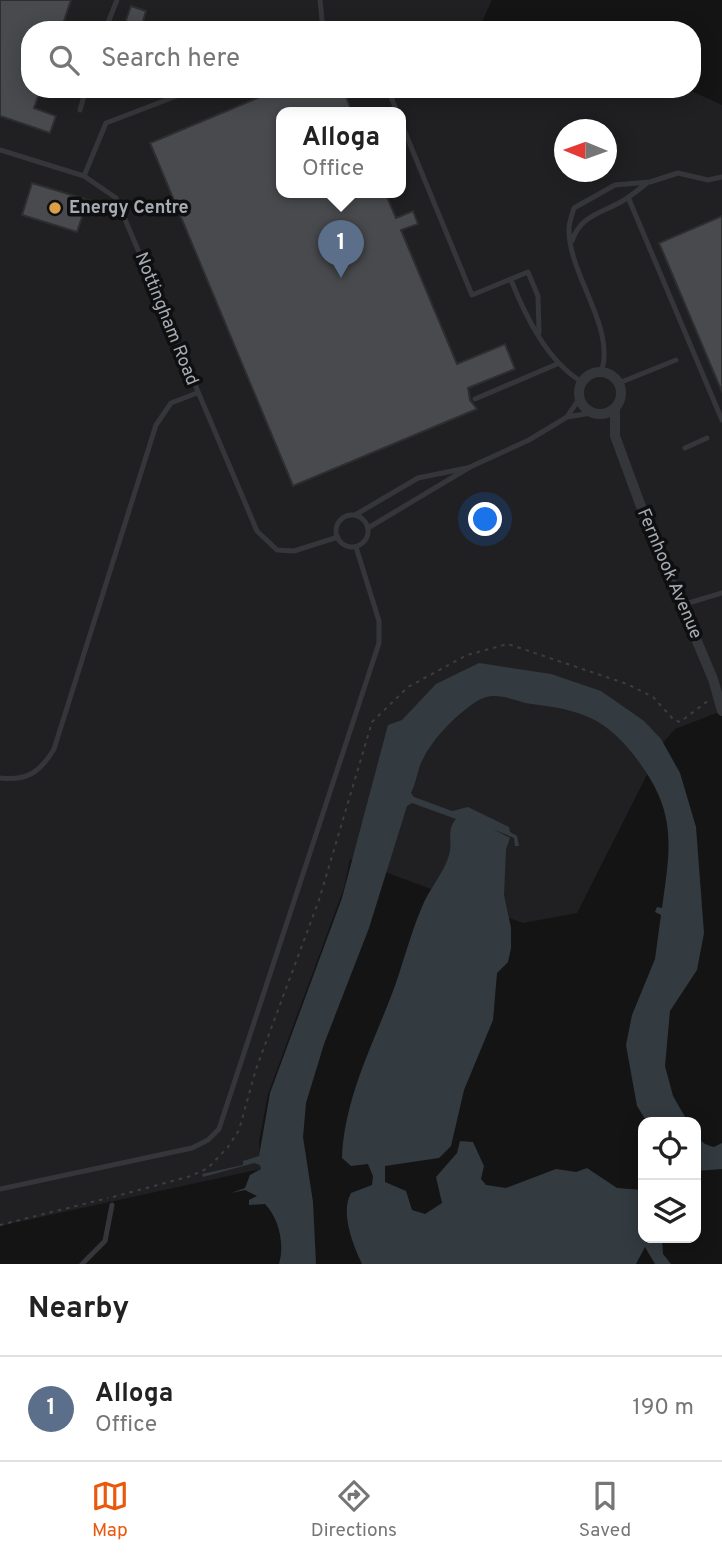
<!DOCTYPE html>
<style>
:root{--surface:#fff;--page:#f6f6f6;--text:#222;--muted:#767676;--line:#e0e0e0;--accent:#ea580c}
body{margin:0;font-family:Overpass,sans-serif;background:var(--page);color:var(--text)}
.controls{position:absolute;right:21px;bottom:21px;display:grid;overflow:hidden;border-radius:14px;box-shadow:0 4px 18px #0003}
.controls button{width:63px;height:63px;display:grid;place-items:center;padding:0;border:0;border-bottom:2px solid var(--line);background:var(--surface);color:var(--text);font:35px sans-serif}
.compass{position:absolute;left:554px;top:119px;width:63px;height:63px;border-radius:50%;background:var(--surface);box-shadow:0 4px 18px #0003;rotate:271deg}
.you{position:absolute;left:486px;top:520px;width:24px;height:24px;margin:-18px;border:5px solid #fff;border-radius:50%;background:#1a73e8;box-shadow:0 0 0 10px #1a73e833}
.badge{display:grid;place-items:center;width:46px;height:46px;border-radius:50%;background:var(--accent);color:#fff;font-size:23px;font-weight:700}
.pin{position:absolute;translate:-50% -58px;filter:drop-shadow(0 2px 4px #0008)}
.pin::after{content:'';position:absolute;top:37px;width:24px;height:21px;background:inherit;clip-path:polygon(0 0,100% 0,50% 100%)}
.popup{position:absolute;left:276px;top:107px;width:130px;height:91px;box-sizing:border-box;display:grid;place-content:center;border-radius:14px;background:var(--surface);filter:drop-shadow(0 2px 5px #0005);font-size:23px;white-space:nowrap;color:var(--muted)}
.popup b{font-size:26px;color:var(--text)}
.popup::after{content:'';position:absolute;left:50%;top:100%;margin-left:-14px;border:14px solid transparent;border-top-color:var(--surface)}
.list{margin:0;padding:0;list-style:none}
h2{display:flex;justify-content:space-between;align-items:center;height:91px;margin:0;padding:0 28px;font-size:30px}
h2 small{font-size:23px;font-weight:400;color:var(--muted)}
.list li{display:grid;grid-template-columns:46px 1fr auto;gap:21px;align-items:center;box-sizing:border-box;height:105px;padding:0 28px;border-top:2px solid var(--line)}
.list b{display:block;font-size:26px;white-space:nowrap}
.list p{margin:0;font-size:23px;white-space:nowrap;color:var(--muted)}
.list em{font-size:23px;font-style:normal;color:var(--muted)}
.icon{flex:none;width:38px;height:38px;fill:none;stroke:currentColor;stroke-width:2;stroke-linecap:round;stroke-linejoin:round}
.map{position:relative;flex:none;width:722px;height:1264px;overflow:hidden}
.search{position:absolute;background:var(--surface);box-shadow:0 4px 18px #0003;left:21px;right:21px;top:21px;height:77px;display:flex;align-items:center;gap:18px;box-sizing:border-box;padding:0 24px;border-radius:28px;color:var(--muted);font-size:26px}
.sheet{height:196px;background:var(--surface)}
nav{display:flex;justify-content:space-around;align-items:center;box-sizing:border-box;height:98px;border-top:2px solid var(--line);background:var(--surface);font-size:19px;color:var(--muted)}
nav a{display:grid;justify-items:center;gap:4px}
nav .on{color:var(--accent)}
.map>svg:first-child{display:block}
.built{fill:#202022;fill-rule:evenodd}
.water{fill:#333b40}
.building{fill:#484a4d;stroke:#2e2e31;stroke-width:2}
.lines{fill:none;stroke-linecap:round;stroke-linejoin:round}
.path{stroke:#3b3d40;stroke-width:2;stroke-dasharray:3.5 5;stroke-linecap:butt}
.service{stroke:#35363a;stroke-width:5}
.minor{stroke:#35363a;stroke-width:10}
.poi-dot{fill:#da9f47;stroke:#0f0f10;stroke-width:2.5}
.labels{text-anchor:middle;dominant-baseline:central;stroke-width:7;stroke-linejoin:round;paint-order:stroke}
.poi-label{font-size:18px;font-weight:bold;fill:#a7acb4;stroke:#0f0f10;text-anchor:start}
.street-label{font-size:18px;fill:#a7acb4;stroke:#0f0f10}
</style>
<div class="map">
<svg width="722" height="1264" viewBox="0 0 722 1264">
<rect width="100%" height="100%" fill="#141415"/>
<!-- built -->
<path class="built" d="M0,0H492L480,26L486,30H30V89H687L722,105V711L675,729L663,743L577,913L523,923L350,859L344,888L268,1094L259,1142L261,1169L0,1226ZM282,112H400V192H282ZM564,130H606V172H564Z"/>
<!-- water -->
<path class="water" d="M479,663L551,674L601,691L644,721L661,739L680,773L696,827L704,933L697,970L670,1011L665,1066L673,1096L688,1122H647L637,1106L626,1045L632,1015L655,959L661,915L655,912L657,907L662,908C671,844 677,812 636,758C606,718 581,710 532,704C510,701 496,688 474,703C454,717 431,740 421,763C417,773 416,783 411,793L414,797L452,811L468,807L509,827L510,832L517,836L519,846H515L514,838L493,829L510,838L506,849L504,895L511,928V948L508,962L497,973L493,1020L464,1090L451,1146L439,1158L385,1166V1182L406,1191L412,1210L425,1214L442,1203L436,1177L457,1153L460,1141L473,1142L484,1166L481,1179L486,1185L506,1188L556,1169L576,1172L587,1168L617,1188L643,1190V1238H662L663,1254L671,1264H655L645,1247L636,1264H362C353,1245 340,1213 351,1193L372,1185L373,1176L368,1164L351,1166L342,1158C344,1102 370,1050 390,999C402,969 409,937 422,907C429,889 444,873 449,855C453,842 446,830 456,819L412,803L407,806L369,928L324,1044L306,1103L303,1137L313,1202L316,1264H279C285,1245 279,1218 265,1204L249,1205V1200L257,1196L245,1190L231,1193L245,1188L250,1175L261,1169L260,1165L254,1163L203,1177L202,1174L243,1165V1161L259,1156L270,1093L342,898L388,725L402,720L436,684Z
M696,1133C701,1142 703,1144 714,1147L722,1143V1169L696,1171Z"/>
<!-- building -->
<path class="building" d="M0,0H71L61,30H30V89H41L34,108L56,116L50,133L0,116Z
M131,6L146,11L141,28L125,23Z
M279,89H343L352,112H282V192H385L396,218L413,211L418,224L401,230L457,364L505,344L515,369L468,388L470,400L477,409L293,486L150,143Z
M32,183L88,200L77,232L22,215Z
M722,216V392L659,243Z"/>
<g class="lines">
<!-- path -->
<path class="path" d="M113,1197L191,1176L208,1168L228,1147L239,1130L256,1069L319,900L372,722L408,687L467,655L508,644L627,684L653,697L674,720L680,722L709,700
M0,1225L108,1198"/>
<!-- service -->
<path class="service" d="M320,0L323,30
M105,30L117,0
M195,89L106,123L84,176L116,198L257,531L277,550L294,551L338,537
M388,89L397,112
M80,110L86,89
M400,120L472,295L528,272L538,296L539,333
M0,150L84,176
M628,197L722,420
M572,241C580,217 598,214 619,203C629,198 638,190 647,183
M511,280C526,317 547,361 582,382
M601,372C617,329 568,274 569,229C569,222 572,215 574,208L615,185L650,182L678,173L708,180L722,177
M619,383L676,360
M475,399L557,364
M567,417L579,399
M685,448L707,438
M355,515L418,478L467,468
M336 531a16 16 0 1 1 32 0a16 16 0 1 1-32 0Z
M368,528L470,467L529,440L567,417L591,413
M682,605L722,593
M0,778C28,781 40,772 54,749L156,425L171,403L197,393
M0,1189L192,1148L208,1140L219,1129L379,643V621L356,547
M82,1264L105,1241L112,1205"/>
<!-- minor -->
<path class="minor" d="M579 393a21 21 0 1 1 42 0a21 21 0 1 1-42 0Z
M615,408V436L650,531L713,679L722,711"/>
</g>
<!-- markers -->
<circle class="poi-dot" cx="55" cy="208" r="7"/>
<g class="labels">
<!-- poi labels -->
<g class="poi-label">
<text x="69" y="208">Energy Centre</text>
</g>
<!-- street labels -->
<g class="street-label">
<text transform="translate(166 319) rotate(68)">Nottingham Road</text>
<text transform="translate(669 574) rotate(67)">Fernhook Avenue</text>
</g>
</g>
</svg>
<div class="controls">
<button><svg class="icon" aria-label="locate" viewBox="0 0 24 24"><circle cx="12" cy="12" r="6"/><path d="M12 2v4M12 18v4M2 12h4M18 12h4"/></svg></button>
<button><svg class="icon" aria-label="layers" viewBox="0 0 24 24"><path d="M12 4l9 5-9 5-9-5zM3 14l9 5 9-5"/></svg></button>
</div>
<svg class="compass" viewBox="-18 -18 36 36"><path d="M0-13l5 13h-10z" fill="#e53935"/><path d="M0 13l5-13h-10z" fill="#767676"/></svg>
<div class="you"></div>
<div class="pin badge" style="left:341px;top:278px;background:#5c6f8a">1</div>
<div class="popup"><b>Alloga</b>Office</div>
<div class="search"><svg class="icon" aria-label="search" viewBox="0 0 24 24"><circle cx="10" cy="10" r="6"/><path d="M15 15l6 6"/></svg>Search here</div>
</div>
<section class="sheet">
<h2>Nearby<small></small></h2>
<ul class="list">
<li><span class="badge" style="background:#5c6f8a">1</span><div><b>Alloga</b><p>Office</p></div><em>190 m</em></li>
</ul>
</section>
<nav>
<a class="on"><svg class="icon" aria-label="map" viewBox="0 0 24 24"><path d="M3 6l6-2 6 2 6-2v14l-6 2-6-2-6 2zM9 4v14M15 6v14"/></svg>Map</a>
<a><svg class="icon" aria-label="directions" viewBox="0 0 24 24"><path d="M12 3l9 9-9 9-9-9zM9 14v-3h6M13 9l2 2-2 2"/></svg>Directions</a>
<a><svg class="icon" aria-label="saved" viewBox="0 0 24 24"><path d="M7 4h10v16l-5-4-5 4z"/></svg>Saved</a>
</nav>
